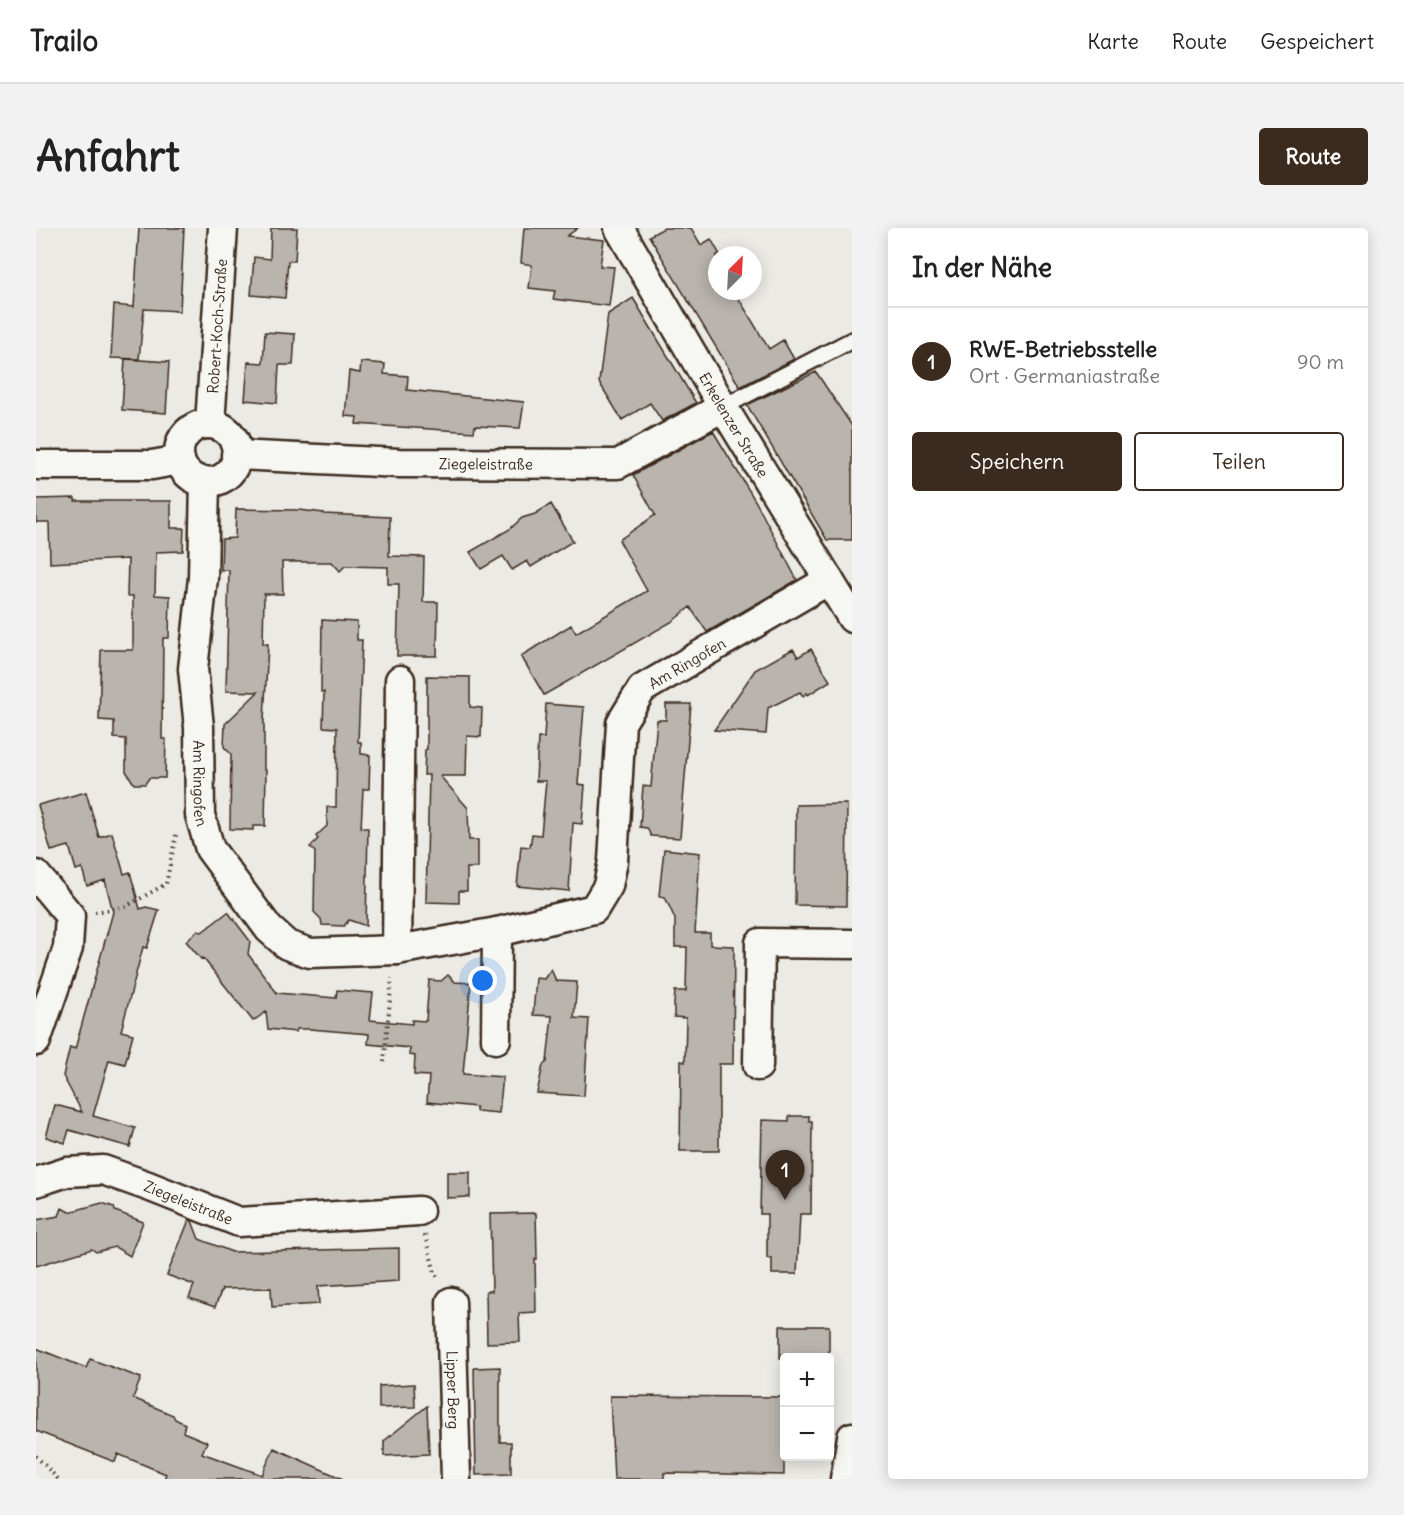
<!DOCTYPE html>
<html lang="de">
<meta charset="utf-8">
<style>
:root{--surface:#fff;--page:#f2f2f2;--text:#222;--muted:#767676;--line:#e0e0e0;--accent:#3b2a1e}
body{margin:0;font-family:Delius,sans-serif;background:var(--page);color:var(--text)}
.controls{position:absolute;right:18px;bottom:18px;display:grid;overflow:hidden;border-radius:6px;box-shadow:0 3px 15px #0003}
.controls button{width:54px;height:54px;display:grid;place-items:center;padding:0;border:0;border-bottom:2px solid var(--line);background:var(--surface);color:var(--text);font:30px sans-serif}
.compass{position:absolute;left:672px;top:18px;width:54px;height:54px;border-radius:50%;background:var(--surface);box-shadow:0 3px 15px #0003;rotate:24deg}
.you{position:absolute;left:447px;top:753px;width:21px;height:21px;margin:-15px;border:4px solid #fff;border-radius:50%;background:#1a73e8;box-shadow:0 0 0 9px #1a73e833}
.badge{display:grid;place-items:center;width:39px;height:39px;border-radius:50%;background:var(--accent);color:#fff;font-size:20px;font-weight:700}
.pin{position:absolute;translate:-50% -50px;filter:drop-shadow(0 2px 3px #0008)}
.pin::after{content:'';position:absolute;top:32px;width:21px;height:18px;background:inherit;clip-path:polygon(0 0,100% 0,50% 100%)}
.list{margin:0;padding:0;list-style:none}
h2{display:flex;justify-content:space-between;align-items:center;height:78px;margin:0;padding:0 24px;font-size:26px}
h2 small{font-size:20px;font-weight:400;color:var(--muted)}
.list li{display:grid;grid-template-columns:39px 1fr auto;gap:18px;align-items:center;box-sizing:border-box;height:108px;padding:0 24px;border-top:2px solid var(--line)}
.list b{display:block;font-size:22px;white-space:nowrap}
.list p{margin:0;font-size:20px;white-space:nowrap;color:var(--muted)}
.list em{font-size:20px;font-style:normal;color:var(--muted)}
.actions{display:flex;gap:12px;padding:18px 24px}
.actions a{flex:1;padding:14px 0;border:2px solid var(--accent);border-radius:6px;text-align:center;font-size:21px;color:var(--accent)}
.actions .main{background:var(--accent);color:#fff}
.map{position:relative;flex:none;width:816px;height:1251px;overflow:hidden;border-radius:6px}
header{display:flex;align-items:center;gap:36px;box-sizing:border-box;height:84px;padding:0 30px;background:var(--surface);border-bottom:2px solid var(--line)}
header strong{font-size:28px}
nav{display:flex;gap:33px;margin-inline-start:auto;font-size:21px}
.intro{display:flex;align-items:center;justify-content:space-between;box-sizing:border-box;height:144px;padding:0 36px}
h1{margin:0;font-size:42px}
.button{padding:15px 27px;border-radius:6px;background:var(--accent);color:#fff;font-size:21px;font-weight:700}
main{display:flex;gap:36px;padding:0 36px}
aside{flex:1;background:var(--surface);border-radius:6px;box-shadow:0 3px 15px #0003}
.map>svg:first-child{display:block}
.building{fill:#bab4ae;stroke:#3b2a1e;stroke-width:1.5}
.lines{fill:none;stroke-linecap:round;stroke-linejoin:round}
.service-casing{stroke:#3b2a1e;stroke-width:20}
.minor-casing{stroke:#3b2a1e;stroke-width:33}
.path{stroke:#3b2a1e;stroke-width:4;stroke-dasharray:1.5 4.5;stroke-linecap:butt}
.service{stroke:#f6f6f2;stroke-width:15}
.minor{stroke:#f6f6f2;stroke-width:28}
.labels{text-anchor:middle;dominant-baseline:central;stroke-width:4.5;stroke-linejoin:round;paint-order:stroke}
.street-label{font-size:15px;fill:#3b2a1e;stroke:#f6f6f2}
</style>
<header>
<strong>Trailo</strong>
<nav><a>Karte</a><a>Route</a><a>Gespeichert</a></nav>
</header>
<div class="intro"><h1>Anfahrt</h1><a class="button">Route</a></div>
<main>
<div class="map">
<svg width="816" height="1251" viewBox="0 0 816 1251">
<rect width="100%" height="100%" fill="#ebeae5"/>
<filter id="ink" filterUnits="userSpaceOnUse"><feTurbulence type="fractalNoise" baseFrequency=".0167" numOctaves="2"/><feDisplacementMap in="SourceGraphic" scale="12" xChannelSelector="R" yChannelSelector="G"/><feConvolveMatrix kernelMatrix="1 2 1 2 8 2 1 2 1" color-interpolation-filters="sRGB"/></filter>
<g filter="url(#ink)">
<!-- building -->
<path class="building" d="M103,0H148L144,83L108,81L103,131L75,130L78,77L98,79Z
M235,0H261L259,33H252L249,70L215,67L218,29L234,31Z
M488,0H542L531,8L568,12L564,38L578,39L573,78L517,71L519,63L493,60L496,37L485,35Z
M628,0H655L665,17L675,11L684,27H681V63H705L700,66L733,121L747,112L758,131L704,159L613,8Z
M597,70L660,175L626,193L614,175L586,192L563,154L572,86Z
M229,104L259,106L257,137H243L241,175L209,172L212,134L227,135Z
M89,131L133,134L130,185L86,182Z
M325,134L349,136L348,146L372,148L371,162L488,174L484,200L439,198L438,204L320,196L321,189L309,188L313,143L324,145Z
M780,144L816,198V312H791L711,177Z
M677,203L720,274L761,352L671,404L654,379L637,393L508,467L485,428L535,397L540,405L611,363L583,312L619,287L597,247Z
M39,270V273H135V300H148L147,323L120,324L119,367L134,368L133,410H127L126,511H130L129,550H113L109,556H98L90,543V511L78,510V493L63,492L65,422H97V368H91L92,331L14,335L13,294H0V271Z
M515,276L537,313L495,339L491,333L476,342L467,328L445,341L434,324L474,301L486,290L499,286Z
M200,281L263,282L288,285V286L354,289L353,328L388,329L387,374H402L401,428H361L363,356H352V339L309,338L304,343L296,334H246L247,366H228L227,416H232L228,492V542H230L229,598H217V602L194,601L195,526L188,519L189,496L222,464L190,463L193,342H185L186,311L199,310Z
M286,392L321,394V412H326L322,514H325V526L334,527L333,561H327L325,600H332L330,698L313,692L308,698L286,697L285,691L278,684L279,624L274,619L282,611L280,608L291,598V579H300L301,500L287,499L288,464H285Z
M757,421L762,429L775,421L794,453L772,467L771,465L767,468L764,464L732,480L730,506L678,502L719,442Z
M391,448L434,449V479L446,480L445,509L431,508L430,548H404L432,580L433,612H442V640H431V663H423V675L390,674L393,547H388L389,522L391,521Z
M510,476L548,479L542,556L549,557L546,596L537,595L533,663L481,658L485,618L494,619L496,606L505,607L510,553H500L502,510H508Z
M630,476H655L644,610L615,608L611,600L604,599L607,558L615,559L621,492H630Z
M50,564L63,609L76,605L88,646L94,644L104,681L110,679L123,682L111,720L107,719L85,803L97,806L89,836L73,832L57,888L99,900L94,919L33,902L29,915L10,909L19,877L46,884L27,848L34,819L39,821L77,684L69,652L51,658L46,640L40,642L33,618L15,623L2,577Z
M811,576L810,678L759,677L760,577Z
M628,621L664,625L659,705H674V717L698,718L697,836H683V923H644L645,833L649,834L650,790L638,789V776L639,763H650L651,719H639V691L629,669L623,668Z
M192,684L214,713L212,726L241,765L300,770L301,762L337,765L334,792L376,796V792L390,793L393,752L405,753L412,747L419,754L435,755L427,846L467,849L463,885L440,883V879L391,874L393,848L378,847L379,828L373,827L374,820L332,816L333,806L274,801H261L260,804L232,801L230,784L217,793L167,730L165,731L150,713L161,703L166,704Z
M515,741L520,753L541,754L538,790L553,791L548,868L501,865L507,837L511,834L516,788L497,787L500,750L508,751Z
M753,888H773V893H776L775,986H764L761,1046H736V1030H731V986H724L726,892L753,893Z
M411,944H434V969L411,970Z
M66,975L78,979L79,983L107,994L94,1028L79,1019L60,1024L56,1021L0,1038V992L23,988L26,980L33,984Z
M500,985L501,1031H499L500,1084L483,1085L484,1114L451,1115L450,1063H456L454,986Z
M153,992L156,993L163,1011L196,1024L363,1020V1053L282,1058L283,1076L236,1079L235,1060L186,1061L179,1079L153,1070L158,1057L131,1047Z
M744,1098H793V1130H744Z
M0,1120L50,1140L54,1131L105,1150L97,1170L137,1187L139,1191L149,1196L147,1204L171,1214L166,1225L226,1247L238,1220L307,1251H128L130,1246L82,1226L79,1234L0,1203Z
M464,1139V1214H475V1246L440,1247L438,1140Z
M378,1156L379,1179L343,1180V1158Z
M574,1168L748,1169V1247L628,1245V1251H578Z
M391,1178L393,1226L348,1228V1213Z"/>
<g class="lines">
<!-- service casing -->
<g class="service-casing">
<path id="service" d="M687,179L816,112"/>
</g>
<!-- minor casing -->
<g class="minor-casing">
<g id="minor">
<path id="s1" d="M583,0L687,179L816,390"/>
<path id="s2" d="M174,196L187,0"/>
<circle cx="172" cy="225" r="29"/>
<path id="s3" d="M200,227L363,235L582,236L687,179"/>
<path d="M0,237H116L144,232"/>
<path id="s4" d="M169,253L167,350L157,441L163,499L164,587L174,621L233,701L251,717L274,725L361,722L461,704L558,681L572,658L577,633L585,495L606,461L793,352"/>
<path d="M0,647L34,688L32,720L0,813"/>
<path d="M361,722L364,452"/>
<path d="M460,811L461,704"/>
<path d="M722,838L724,715L816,716"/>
<path id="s5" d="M0,954L31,944L67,942L112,958L203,994L383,983"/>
<path id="s6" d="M415,1074L420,1251"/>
<path d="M809,1251L816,1209"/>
</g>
</g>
<!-- path -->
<path class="path" d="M59,684L89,679L130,656L140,607
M348,834L356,750
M389,1007L399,1045L403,1051
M0,1228L22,1251"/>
<!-- service -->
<use href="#service" class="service"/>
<!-- minor -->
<use href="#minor" class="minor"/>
</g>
</g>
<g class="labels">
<!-- street labels -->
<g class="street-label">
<text stroke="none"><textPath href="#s2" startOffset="98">Robert-Koch-Straße</textPath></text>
<text stroke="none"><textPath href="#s1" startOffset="228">Erkelenzer Straße</textPath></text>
<text stroke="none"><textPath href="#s3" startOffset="250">Ziegeleistraße</textPath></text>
<text stroke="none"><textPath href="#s4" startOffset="1089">Am Ringofen</textPath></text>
<text stroke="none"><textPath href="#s4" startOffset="303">Am Ringofen</textPath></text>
<text stroke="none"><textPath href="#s5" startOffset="160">Ziegeleistraße</textPath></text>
<text stroke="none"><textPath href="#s6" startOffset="88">Lipper Berg</textPath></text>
</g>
</g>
</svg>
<div class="controls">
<button>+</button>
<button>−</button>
</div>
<svg class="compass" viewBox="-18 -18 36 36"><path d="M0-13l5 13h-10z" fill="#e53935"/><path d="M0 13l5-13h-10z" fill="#767676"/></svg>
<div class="you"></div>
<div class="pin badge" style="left:749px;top:972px">1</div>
</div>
<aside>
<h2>In der Nähe<small></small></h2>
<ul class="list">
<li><span class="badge">1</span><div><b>RWE-Betriebsstelle</b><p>Ort · Germaniastraße</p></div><em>90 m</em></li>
</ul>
<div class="actions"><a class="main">Speichern</a><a>Teilen</a></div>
</aside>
</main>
